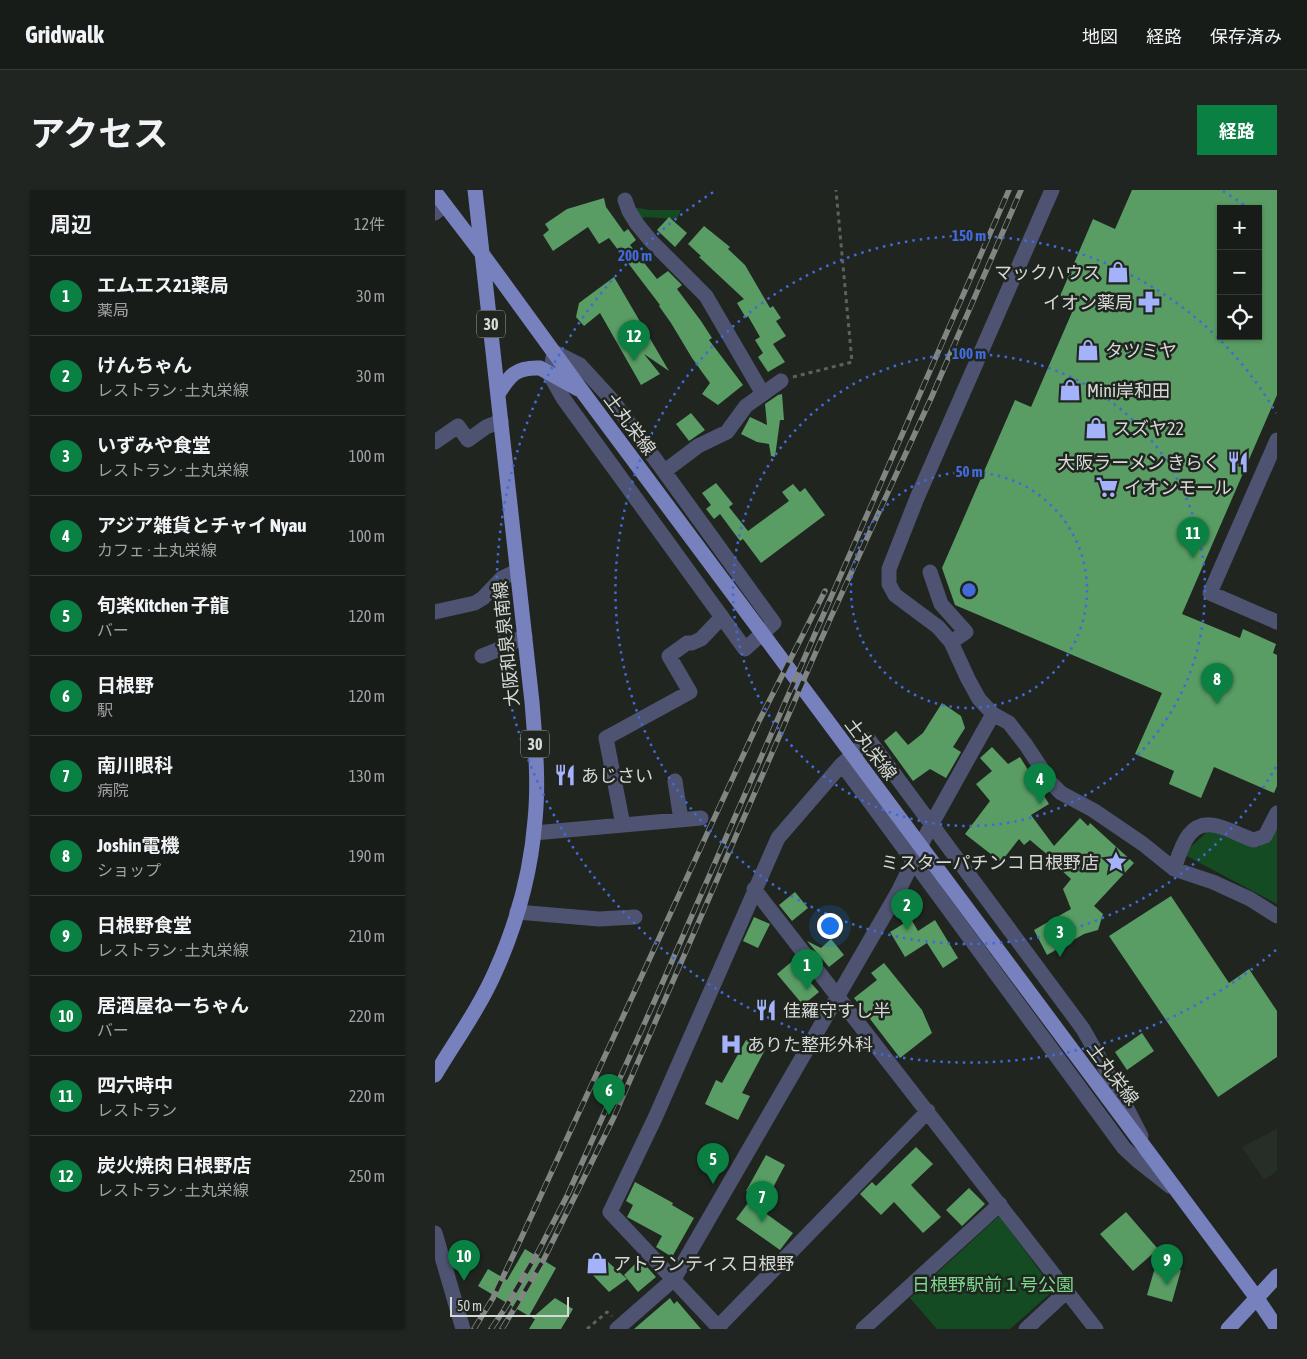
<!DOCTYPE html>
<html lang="ja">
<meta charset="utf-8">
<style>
:root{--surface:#181c18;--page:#212521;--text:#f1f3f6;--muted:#9fa1a2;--line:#363a37;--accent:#0b8043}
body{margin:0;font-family:"Asap Condensed","Noto Sans JP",sans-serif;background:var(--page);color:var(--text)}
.controls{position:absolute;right:15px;top:15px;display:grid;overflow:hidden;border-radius:0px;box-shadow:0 1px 4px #0004}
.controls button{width:45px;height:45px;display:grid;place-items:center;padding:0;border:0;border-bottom:1px solid var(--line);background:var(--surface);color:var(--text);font:25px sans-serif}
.scale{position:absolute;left:15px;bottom:12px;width:119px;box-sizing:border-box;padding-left:5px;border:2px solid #d6d9d6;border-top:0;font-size:14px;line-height:18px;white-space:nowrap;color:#d6d9d6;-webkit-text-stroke:4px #202520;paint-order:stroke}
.you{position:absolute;left:394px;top:735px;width:18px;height:18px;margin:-12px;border:4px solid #fff;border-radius:50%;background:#1a73e8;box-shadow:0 0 0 8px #1a73e833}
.badge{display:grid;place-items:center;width:32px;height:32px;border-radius:50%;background:var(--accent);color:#fff;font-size:16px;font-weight:700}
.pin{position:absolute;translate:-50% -41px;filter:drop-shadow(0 1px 2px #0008)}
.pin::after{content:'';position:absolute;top:26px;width:18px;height:15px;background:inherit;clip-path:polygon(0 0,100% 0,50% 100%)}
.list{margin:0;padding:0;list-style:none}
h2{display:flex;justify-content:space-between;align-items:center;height:65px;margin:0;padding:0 20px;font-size:21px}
h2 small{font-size:16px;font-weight:400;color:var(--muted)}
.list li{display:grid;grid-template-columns:32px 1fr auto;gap:15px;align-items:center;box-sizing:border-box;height:80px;padding:0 20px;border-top:1px solid var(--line)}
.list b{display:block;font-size:19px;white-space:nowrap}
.list p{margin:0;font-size:16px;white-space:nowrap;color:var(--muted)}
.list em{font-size:16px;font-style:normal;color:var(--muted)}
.icon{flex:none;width:28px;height:28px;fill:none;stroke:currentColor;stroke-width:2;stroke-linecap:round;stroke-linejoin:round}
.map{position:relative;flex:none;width:842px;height:1139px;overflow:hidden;border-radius:0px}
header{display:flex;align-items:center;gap:30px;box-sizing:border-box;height:70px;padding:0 25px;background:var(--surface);border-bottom:1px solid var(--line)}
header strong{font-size:24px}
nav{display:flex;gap:28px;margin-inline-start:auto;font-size:18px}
.intro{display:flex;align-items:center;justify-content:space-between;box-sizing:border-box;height:120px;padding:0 30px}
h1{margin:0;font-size:35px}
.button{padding:12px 22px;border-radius:0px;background:var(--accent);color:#fff;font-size:18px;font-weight:700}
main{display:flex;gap:30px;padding:0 30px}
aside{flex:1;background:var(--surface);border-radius:0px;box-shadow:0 1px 4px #0004}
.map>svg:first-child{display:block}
.built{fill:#252f26}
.green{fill:#154b22}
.building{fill:#599c64;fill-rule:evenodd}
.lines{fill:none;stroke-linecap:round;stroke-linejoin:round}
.path{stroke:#5e625e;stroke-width:3;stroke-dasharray:4 4;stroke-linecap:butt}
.minor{stroke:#4d5370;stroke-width:15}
.major{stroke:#7681bd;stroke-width:15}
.rail-casing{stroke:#828682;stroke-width:5.5}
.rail{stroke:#202520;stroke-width:4;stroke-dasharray:11;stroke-linecap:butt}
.ring{fill:none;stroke:#426ad8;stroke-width:2.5;stroke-dasharray:2.5 5}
.labels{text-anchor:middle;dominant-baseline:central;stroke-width:5;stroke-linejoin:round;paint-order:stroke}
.shield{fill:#202520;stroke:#9fa39f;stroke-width:1}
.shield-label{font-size:16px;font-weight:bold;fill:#d6d9d6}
.poi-label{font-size:18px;fill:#d6d9d6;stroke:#202520;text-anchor:start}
.street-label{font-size:18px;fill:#d6d9d6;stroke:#202520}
.park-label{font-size:18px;fill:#7dd88c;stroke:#202520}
.centre{fill:#426ad8;stroke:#202520;stroke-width:2.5}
.ring-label{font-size:15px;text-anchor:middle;font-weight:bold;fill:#426ad8;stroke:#202520;stroke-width:5;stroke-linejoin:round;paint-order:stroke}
</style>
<header>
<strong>Gridwalk</strong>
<nav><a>地図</a><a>経路</a><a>保存済み</a></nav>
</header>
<div class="intro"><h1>アクセス</h1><a class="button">経路</a></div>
<main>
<aside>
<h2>周辺<small>12件</small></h2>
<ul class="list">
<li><span class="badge">1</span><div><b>エムエス21薬局</b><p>薬局</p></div><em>30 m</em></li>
<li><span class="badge">2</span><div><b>けんちゃん</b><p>レストラン · 土丸栄線</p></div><em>30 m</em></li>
<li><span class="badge">3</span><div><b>いずみや食堂</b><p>レストラン · 土丸栄線</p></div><em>100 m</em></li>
<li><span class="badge">4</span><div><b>アジア雑貨とチャイ Nyau</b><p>カフェ · 土丸栄線</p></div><em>100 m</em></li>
<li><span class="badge">5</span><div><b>旬楽Kitchen 子龍</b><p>バー</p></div><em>120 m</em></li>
<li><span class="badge">6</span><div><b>日根野</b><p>駅</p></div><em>120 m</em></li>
<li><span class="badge">7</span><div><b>南川眼科</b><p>病院</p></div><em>130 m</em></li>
<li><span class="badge">8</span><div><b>Joshin電機</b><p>ショップ</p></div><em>190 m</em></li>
<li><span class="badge">9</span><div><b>日根野食堂</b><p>レストラン · 土丸栄線</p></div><em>210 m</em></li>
<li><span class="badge">10</span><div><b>居酒屋ねーちゃん</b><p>バー</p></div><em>220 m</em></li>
<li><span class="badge">11</span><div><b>四六時中</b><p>レストラン</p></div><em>220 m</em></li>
<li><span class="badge">12</span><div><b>炭火焼肉 日根野店</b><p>レストラン · 土丸栄線</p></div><em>250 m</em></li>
</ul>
</aside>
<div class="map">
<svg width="842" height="1139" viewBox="0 0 842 1139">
<rect width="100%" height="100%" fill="#202520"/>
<!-- built -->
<path class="built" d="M842,939V981L829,990L807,957Z"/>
<!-- green -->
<path class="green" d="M192,16L214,20H246L242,29L210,27L204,31Z
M842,635V714L748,664L773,641L824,657Z
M564,1026L619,1100L575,1139H502L475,1108Z"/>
<!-- building -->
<path class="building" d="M697,0H842V205L747,424L805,448L808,439L841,454L838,463L842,465V596L839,603L779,577L766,608L734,594L739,581L700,564L727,503L520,415L507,378L580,210L596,217L641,113L625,106L658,29L680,39ZM786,19H823V146H786Z
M169,8L171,17L189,42L193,39L201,50L195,55L222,89L233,81L247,95L242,99L266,131L277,148L274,150L308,195L283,215L267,204L275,193L257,168L236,133L224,116L225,115L174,48L164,54L153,37L118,61L108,45L114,40L110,34L132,19Z
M234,27L252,43L240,57L222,40Z
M269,36L295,57L293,59L310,75L335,118L338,116L346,128L341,131L351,146L338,154L350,172L333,182L323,167L328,163L320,150L325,147L313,126L311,128L302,113L309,109L264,67L266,66L253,54Z
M179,87L234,181L209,164L225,184L206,195L165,123L149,136L141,127L144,113Z
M347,204L349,230H345L340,267L336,266L334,254L322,252L306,244L315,227L332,235L330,214L343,205Z
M256,223L270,240L254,251L241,234Z
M281,293L298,314L294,317L313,341L354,311L347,302L358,294L365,302L370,298L390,325L326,373L308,349L305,351L285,324L279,329L271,319L276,315L267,303Z
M507,513L526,526L530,538L518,557L526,562L511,588L495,579L478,591L449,551L461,541L473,555L488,543Z
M557,557L573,574L585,567L614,614L596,625L619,656L645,628L653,636L655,633L699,673L659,716L668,724L663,740L649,744L612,765L599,740L636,719L628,699L636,689L613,668L614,666L595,650L589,655L584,649L566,672L530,644L555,611L541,594L557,581L545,568Z
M360,702L373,718L357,731L344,715Z
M736,706L794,793L814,779L842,821V867L783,907L674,746Z
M319,727L335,734L323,758L308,751Z
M476,729L483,741L500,730L523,768L508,778L492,753L470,767L455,742Z
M396,749L409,765L394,777L372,751L386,758Z
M361,768L372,782L369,785L384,802L368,815L342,784Z
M449,773L487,820L497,843L465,868L419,808L442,790L436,783Z
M707,843L719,861L692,880L680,862Z
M311,850L330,860L307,903L315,906L303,930L270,914L281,890L287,893Z
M481,957L498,974L476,995L506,1027L488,1043L459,1012L446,1025L425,1004L437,992L441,996Z
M331,965L350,975L326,1020L358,1043L345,1060L301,1029L319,1005L311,1001Z
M200,992L238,1013L237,1015L259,1028L237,1067L221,1057L227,1046L192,1027L198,1015L191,1011Z
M534,998L550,1014L527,1036L511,1020Z
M691,1022L723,1059L698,1081L665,1044Z
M90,1059L121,1078L94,1126L43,1096L53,1079L72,1090Z
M162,1062L192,1089L174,1102L152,1079L156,1076L151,1071Z
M205,1069L221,1087L203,1102L189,1085Z
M721,1074L746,1080L737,1112L712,1105Z
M120,1108L138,1119L126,1139H94L100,1129L97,1128Z
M235,1108L239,1114L242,1111L266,1139H199Z"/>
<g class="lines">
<!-- path -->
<path class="path" d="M358,187L417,172L401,0
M152,1139L172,1122L177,1126"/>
<!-- minor -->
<path class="minor" d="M617,0L482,308L454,379V394L460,405L503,437L516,452L533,489L544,509L558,524L574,533L591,555L616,593L626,603L658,620L708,654L739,679L778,692L815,709L842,726
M190,10L194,21L202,34L216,51L271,106L328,204
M0,23L10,15
M119,162L145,175L178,211L339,433L310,459L128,208L115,185Z
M842,250L775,403L842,432
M0,252L23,236L33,250L51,237L66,231
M230,281L263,256L292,242L311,216L346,191
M495,382L506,414L531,442L516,452
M0,422L40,413L48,408L67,388L82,381
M47,466L62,460L90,446
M407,574L689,958L702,970L735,996
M240,591L246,630
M188,635L171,548L255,502L234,466L252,453H257L266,449L287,427
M99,643L266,628
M739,679C746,658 754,628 782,636C795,639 806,646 819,650L830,646L842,623
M319,699L661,1139
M82,722L164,729L200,727
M0,1043L28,1139
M283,1137L493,921
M182,1139L239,1089L463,702L496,635L558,524
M285,1139L175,1022L220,928L343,648L407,574L434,550L648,839L681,897L706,946
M428,1139L565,1014
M591,1139L632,1101"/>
<!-- major -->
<path class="major" d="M0,2L48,65L147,201L821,1107L842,1138
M63,204C75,185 81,177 105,178L143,199
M0,885C21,850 45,817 61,780C82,733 96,681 100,630C104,591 100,551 97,512L40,0
M793,1139L842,1086"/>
<!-- rail casing -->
<g class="rail-casing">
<path id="rail" d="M39,1139L58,1108L83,1055L323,533L390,401
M56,1139L69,1120L102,1064L133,1004L220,810L574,0
M67,1139L109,1069L179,927L396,427L497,206L586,0"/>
</g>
<!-- rail -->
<use href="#rail" class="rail"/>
</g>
<!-- distance rings -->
<g class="ring">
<circle cx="534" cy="400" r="118"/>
<circle cx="534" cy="400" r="236"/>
<path d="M841 577A354 354 0 1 1 841 223"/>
<path d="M841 760A473 473 0 1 1 280 1M788 1A473 473 0 0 1 812 17"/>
</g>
<!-- icons -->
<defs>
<g id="shop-bare" transform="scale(1.725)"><path d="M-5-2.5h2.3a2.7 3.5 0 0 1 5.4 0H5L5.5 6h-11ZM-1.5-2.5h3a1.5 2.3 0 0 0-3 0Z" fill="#a4b2fc" stroke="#202520" stroke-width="2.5" paint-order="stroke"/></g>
<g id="pharmacy-bare" transform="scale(1.725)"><path d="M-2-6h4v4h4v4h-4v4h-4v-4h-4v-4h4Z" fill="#a4b2fc" stroke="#202520" stroke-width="2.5" paint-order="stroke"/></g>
<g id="restaurant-bare" transform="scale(1.725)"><path d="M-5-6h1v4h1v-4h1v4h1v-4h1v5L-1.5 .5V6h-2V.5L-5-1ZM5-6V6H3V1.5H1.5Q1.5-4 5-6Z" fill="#a4b2fc" stroke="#202520" stroke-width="2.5" paint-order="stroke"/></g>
<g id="supermarket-bare" transform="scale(1.725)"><path d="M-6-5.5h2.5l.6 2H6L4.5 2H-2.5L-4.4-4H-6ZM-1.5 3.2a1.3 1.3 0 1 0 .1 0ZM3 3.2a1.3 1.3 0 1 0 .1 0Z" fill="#a4b2fc" stroke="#202520" stroke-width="2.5" paint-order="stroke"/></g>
<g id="sight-bare" transform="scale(1.725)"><path d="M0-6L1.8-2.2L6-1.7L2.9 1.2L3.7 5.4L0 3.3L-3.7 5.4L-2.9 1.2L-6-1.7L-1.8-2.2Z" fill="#a4b2fc" stroke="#202520" stroke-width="2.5" paint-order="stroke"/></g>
<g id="hospital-bare" transform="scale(1.725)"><path d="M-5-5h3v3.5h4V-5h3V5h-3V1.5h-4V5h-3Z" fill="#a4b2fc" stroke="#202520" stroke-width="2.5" paint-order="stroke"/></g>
</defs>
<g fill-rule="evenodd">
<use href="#shop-bare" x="683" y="82"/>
<use href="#pharmacy-bare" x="714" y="112"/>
<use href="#shop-bare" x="653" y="160"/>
<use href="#shop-bare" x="635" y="200"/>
<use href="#shop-bare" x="661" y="238"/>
<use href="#restaurant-bare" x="803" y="272"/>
<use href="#supermarket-bare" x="672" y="297"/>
<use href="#restaurant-bare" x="130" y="585"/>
<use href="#sight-bare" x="681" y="672"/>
<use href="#restaurant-bare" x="331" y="820"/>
<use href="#hospital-bare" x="296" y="854"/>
<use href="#shop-bare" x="162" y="1073"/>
</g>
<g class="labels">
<!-- shield labels -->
<g class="shield">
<rect x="42" y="120.5" width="28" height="27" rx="4"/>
<rect x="86" y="540.5" width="28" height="27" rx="4"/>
</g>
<g class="shield-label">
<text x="56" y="134">30</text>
<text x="100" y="554">30</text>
</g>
<!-- poi labels -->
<g class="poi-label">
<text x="666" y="82" text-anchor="end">マックハウス</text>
<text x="698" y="112" text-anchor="end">イオン薬局</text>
<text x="670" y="160">タツミヤ</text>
<text x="652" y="200">Mini岸和田</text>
<text x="678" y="238">スズヤ22</text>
<text x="786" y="272" text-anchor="end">大阪ラーメン きらく</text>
<text x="689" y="297">イオンモール</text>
<text x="146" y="585">あじさい</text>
<text x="664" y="672" text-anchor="end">ミスターパチンコ 日根野店</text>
<text x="348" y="820">佳羅守すし半</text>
<text x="312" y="854">ありた整形外科</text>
<text x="178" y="1073">アトランティス 日根野</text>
</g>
<!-- street labels -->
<g class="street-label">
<text transform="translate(195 234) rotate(53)">土丸栄線</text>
<text transform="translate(71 454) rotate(-96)">大阪和泉泉南線</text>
<text transform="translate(436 559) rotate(53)">土丸栄線</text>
<text transform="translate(678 884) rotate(53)">土丸栄線</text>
</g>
<!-- park labels -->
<g class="park-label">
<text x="558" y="1094">日根野駅前１号公園</text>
</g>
</g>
<circle cx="534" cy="400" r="8" class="centre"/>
<g class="ring-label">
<text x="534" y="51">150 m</text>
<text x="200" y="71">200 m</text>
<text x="534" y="169">100 m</text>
<text x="534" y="287">50 m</text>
</g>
</svg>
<div class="controls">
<button>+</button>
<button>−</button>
<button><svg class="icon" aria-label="locate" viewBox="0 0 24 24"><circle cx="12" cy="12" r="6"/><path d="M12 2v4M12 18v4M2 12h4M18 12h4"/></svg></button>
</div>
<div class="scale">50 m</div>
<div class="you"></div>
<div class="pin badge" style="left:372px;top:800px">1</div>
<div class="pin badge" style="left:472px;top:740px">2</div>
<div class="pin badge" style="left:625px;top:767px">3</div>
<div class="pin badge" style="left:605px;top:614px">4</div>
<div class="pin badge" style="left:278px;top:994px">5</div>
<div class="pin badge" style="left:174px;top:925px">6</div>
<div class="pin badge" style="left:327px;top:1032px">7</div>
<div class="pin badge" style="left:782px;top:514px">8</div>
<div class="pin badge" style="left:732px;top:1095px">9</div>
<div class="pin badge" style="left:29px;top:1091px">10</div>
<div class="pin badge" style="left:758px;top:368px">11</div>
<div class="pin badge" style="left:199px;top:171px">12</div>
</div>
</main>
